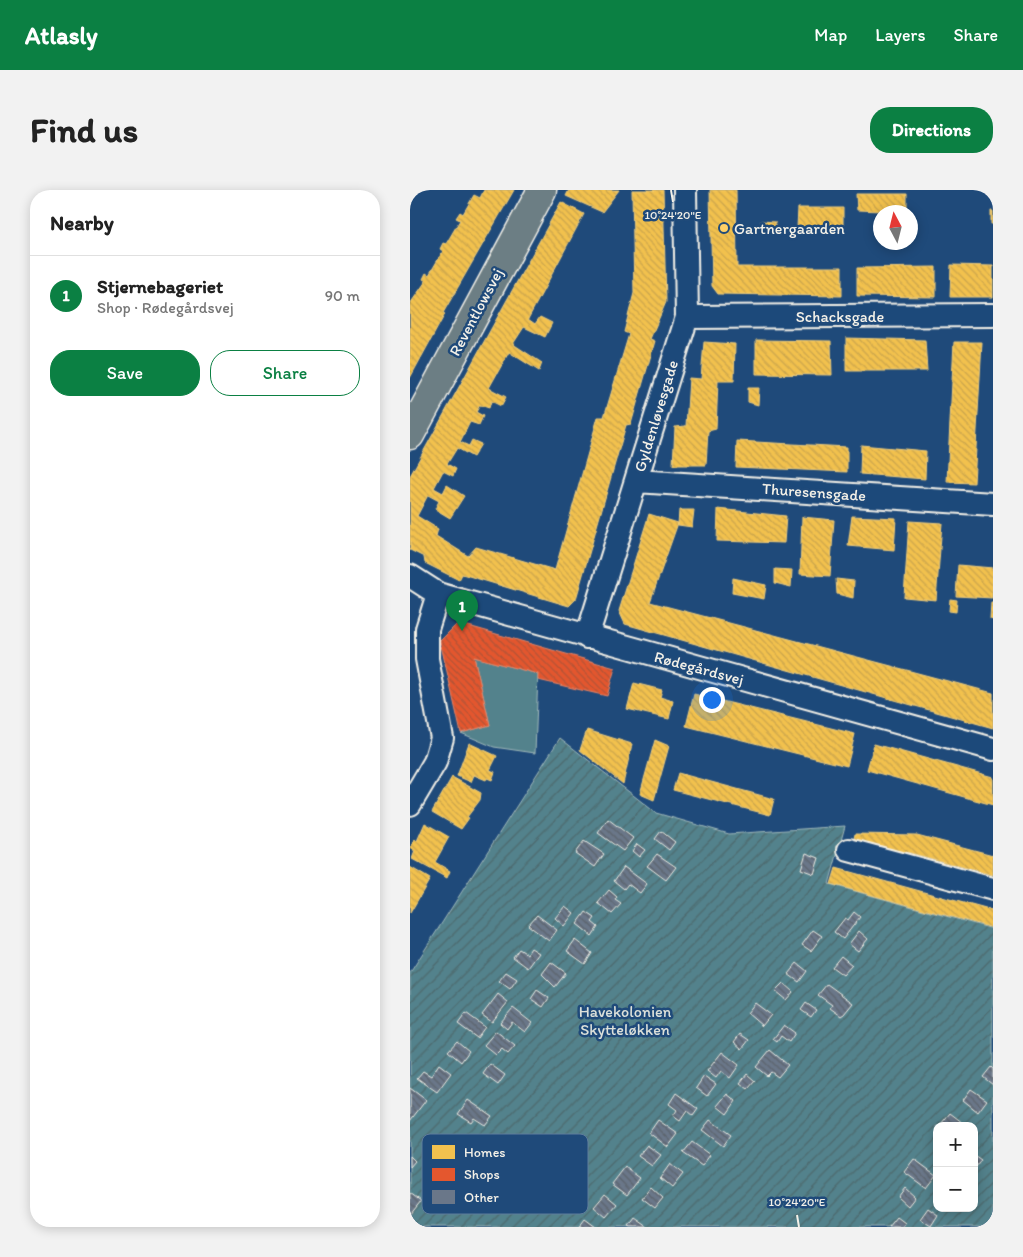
<!DOCTYPE html>
<meta charset="utf-8">
<style>
:root{--surface:#fff;--page:#f2f2f2;--text:#222;--muted:#767676;--line:#e0e0e0;--accent:#0b8043}
body{margin:0;font-family:Itim,sans-serif;background:var(--page);color:var(--text)}
.controls{position:absolute;right:15px;bottom:15px;display:grid;overflow:hidden;border-radius:10px;box-shadow:0 2px 12px #0003}
.controls button{width:45px;height:45px;display:grid;place-items:center;padding:0;border:0;border-bottom:1px solid var(--line);background:var(--surface);color:var(--text);font:25px sans-serif}
.compass{position:absolute;left:463px;top:15px;width:45px;height:45px;border-radius:50%;background:var(--surface);box-shadow:0 2px 12px #0003;rotate:353deg}
.you{position:absolute;left:301px;top:509px;width:18px;height:18px;margin:-12px;border:4px solid #fff;border-radius:50%;background:#1a73e8;box-shadow:0 0 0 8px #1a73e833}
.badge{display:grid;place-items:center;width:32px;height:32px;border-radius:50%;background:var(--accent);color:#fff;font-size:16px;font-weight:700}
.pin{position:absolute;translate:-50% -41px;filter:drop-shadow(0 1px 2px #0008)}
.pin::after{content:'';position:absolute;top:26px;width:18px;height:15px;background:inherit;clip-path:polygon(0 0,100% 0,50% 100%)}
.list{margin:0;padding:0;list-style:none}
h2{display:flex;justify-content:space-between;align-items:center;height:65px;margin:0;padding:0 20px;font-size:21px}
h2 small{font-size:16px;font-weight:400;color:var(--muted)}
.list li{display:grid;grid-template-columns:32px 1fr auto;gap:15px;align-items:center;box-sizing:border-box;height:80px;padding:0 20px;border-top:1px solid var(--line)}
.list b{display:block;font-size:19px;white-space:nowrap}
.list p{margin:0;font-size:16px;white-space:nowrap;color:var(--muted)}
.list em{font-size:16px;font-style:normal;color:var(--muted)}
.actions{display:flex;gap:10px;padding:15px 20px}
.actions a{flex:1;padding:11px 0;border:1px solid var(--accent);border-radius:20px;text-align:center;font-size:18px;color:var(--accent)}
.actions .main{background:var(--accent);color:#fff}
.map{position:relative;flex:none;width:583px;height:1037px;overflow:hidden;border-radius:20px}
header{display:flex;align-items:center;gap:30px;box-sizing:border-box;height:70px;padding:0 25px;background:var(--accent);color:#fff}
header strong{font-size:24px}
nav{display:flex;gap:28px;margin-inline-start:auto;font-size:18px}
.intro{display:flex;align-items:center;justify-content:space-between;box-sizing:border-box;height:120px;padding:0 30px}
h1{margin:0;font-size:35px}
.button{padding:12px 22px;border-radius:20px;background:var(--accent);color:#fff;font-size:18px;font-weight:700}
main{display:flex;gap:30px;padding:0 30px}
aside{flex:1;background:var(--surface);border-radius:20px;box-shadow:0 2px 12px #0003}
.map>svg:first-child{display:block}
.grass{fill:#52828c;stroke:#a3baba}
.garden{fill:url(#garden-furrows);stroke:#a3baba;fill-rule:evenodd}
.homes{fill:url(#homes-back-hatch);stroke:#f3cf7c}
.shops{fill:url(#shops-back-hatch);stroke:#e98566}
.building{fill:url(#building-back-hatch);stroke:#f4f1e8}
.lines{fill:none;stroke-linecap:round;stroke-linejoin:round}
.minor-casing{stroke:#f4f1e8;stroke-width:26}
.major-casing{stroke:#f4f1e8;stroke-width:31}
.minor{stroke:#1f4a7a;stroke-width:22}
.major{stroke:#6c7e84;stroke-width:28}
.ticks{fill:none;stroke:#f4f1e8;stroke-width:2}
.poi-dot{fill:#ffd166;stroke:#1f4a7a;stroke-width:2}
.labels{text-anchor:middle;dominant-baseline:central;stroke-width:5;stroke-linejoin:round;paint-order:stroke}
.poi-label{font-size:16px;fill:#f4f1e8;stroke:#1f4a7a;text-anchor:start}
.street-label{font-size:16px;fill:#f4f1e8;stroke:#1f4a7a}
.park-label{font-size:16px;fill:#dce0da;stroke:#1f4a7a}
.key{fill:#1f4a7a;stroke:#5f7c9b;stroke-width:1}
.key-label{font-size:14px;fill:#f4f1e8}
.ticks-label{font-size:12px;text-anchor:middle;fill:#f4f1e8;stroke:#1f4a7a;stroke-width:5;stroke-linejoin:round;paint-order:stroke}
</style>
<header>
<strong>Atlasly</strong>
<nav><a>Map</a><a>Layers</a><a>Share</a></nav>
</header>
<div class="intro"><h1>Find us</h1><a class="button">Directions</a></div>
<main>
<aside>
<h2>Nearby<small></small></h2>
<ul class="list">
<li><span class="badge">1</span><div><b>Stjernebageriet</b><p>Shop · Rødegårdsvej</p></div><em>90 m</em></li>
</ul>
<div class="actions"><a class="main">Save</a><a>Share</a></div>
</aside>
<div class="map">
<svg width="583" height="1037" viewBox="0 0 583 1037">
<defs>
<pattern id="garden-furrows" width="10" height="10" patternUnits="userSpaceOnUse" patternTransform="scale(1.25)"><rect width="10" height="10" fill="#52828c"/><path d="M-1 1l2-2M0 10L10 0M9 11l2-2" fill="none" stroke="#4e686c"/></pattern>
<pattern id="homes-back-hatch" width="6" height="6" patternUnits="userSpaceOnUse" patternTransform="scale(1.25)"><rect width="6" height="6" fill="#f2c14e"/><path d="M-1 5l2 2M0 0l6 6M5-1l2 2" fill="none" stroke="#c8a34c"/></pattern>
<pattern id="shops-back-hatch" width="6" height="6" patternUnits="userSpaceOnUse" patternTransform="scale(1.25)"><rect width="6" height="6" fill="#e4572e"/><path d="M-1 5l2 2M0 0l6 6M5-1l2 2" fill="none" stroke="#ae5236"/></pattern>
<pattern id="building-back-hatch" width="6" height="6" patternUnits="userSpaceOnUse" patternTransform="scale(1.25)"><rect width="6" height="6" fill="#6a7789"/><path d="M-1 5l2 2M0 0l6 6M5-1l2 2" fill="none" stroke="#5b626b"/></pattern>
</defs>
<rect width="100%" height="100%" fill="#1f4a7a"/>
<filter id="ink" filterUnits="userSpaceOnUse"><feTurbulence type="fractalNoise" baseFrequency=".02" numOctaves="2"/><feDisplacementMap in="SourceGraphic" scale="10" xChannelSelector="R" yChannelSelector="G"/><feConvolveMatrix kernelMatrix="1 2 1 2 8 2 1 2 1" color-interpolation-filters="sRGB"/></filter>
<g filter="url(#ink)">
<!-- grass -->
<path class="grass" d="M64,467L128,484L125,563L84,557L51,543L80,535Z"/>
<!-- garden -->
<path class="garden" d="M150,548L246,623L319,644L435,636L419,694L583,739V1037H0V783ZM527,936H564V1018H527Z"/>
<!-- homes -->
<path class="homes" d="M74,0H104L33,123L35,124L0,188V114L16,91L13,89L16,83L19,85L33,61L30,59L33,53L36,54L50,30L46,28L50,22L53,24L64,5L70,8Z
M159,0H209L192,22L156,6Z
M222,0H253L256,112L240,149L245,151L221,234L216,235L166,409L159,416L52,384L49,390L15,373L14,367L0,360V286L151,12L174,24L118,129L125,134L130,127L142,133L135,147L114,137L103,154L132,173L129,181L99,162L79,198L96,207L91,216L81,211L79,218L70,215L66,222L73,226L69,235L60,232L50,252L59,256L62,250L71,254L63,267L47,258L37,274L46,279L43,286L33,281L24,298L33,303L37,295L54,306L40,328L25,319L29,311L18,305L7,326L28,339L26,346L58,366L66,357L145,380L188,227H194L219,144L214,142L224,103Z
M300,0H326L327,77H432V106L308,104L302,96Z
M446,4H497V22L447,20Z
M388,18H433V39L387,38Z
M581,21H583V34H581Z
M351,31L365,32L366,43H352Z
M541,75L583,76V107H540Z
M526,77V107L447,106V78Z
M436,148L515,150L517,181H436Z
M346,150L421,151L422,185L346,184Z
M294,152L325,154L324,191H308L306,239L298,241L296,275H263L265,237L276,236L279,188L291,189Z
M544,152H572L564,293L537,292Z
M338,198H349L348,215L338,212Z
M327,251L437,257V282L326,277Z
M451,255L516,261L515,289L450,284Z
M308,319L376,326L374,353L307,351Z
M269,320H284L282,337L268,335Z
M239,324L268,333L240,412L583,503V538L215,434L209,421Z
M442,326L486,328L484,360L438,356Z
M392,327L424,330L420,386L390,384Z
M499,331L532,333L526,410L494,407Z
M548,375L583,378L582,408L546,406Z
M365,379L382,380L381,397L365,393Z
M323,388L356,395L354,409L322,403Z
M426,389L444,391L443,408L427,404Z
M540,409L547,410L546,422L539,421Z
M581,413H583V430L580,429Z
M224,493L252,500L250,507L263,511L259,529L217,519Z
M284,504L445,544L437,576L276,536Z
M177,540L222,554L213,594L170,560Z
M245,550L259,556L244,610L230,604Z
M59,553L87,566L80,580L85,582L82,590L77,588L76,590L64,585L61,592L47,586Z
M464,554L583,587V615L457,580Z
M268,583L364,609L360,625L263,600Z
M42,587L71,603L70,610L57,627L59,628L51,639L22,622Z
M15,633L39,647L25,672L40,681L37,688L2,669L5,661L0,658L5,650L7,651Z
M445,644L507,645L583,665V685L497,662L495,668L443,653Z
M0,677L20,689L0,723Z
M426,678L583,721V738L421,694Z"/>
<!-- shops -->
<path class="shops" d="M48,433L205,478L197,506L128,490V484L64,467L80,535L51,543L30,451Z"/>
<!-- building -->
<path class="building" d="M198,629L223,648L213,661L188,643Z
M251,641L265,652L259,660L245,649Z
M174,651L194,664L185,677L165,663Z
M227,654L235,660L229,667L222,661Z
M396,663L409,668L404,684L391,679Z
M247,664L266,677L256,690L237,676Z
M214,677L237,694L230,703L218,694L214,699L204,691Z
M199,700L207,707L205,710L211,714L202,724L188,713Z
M155,716L164,723L154,736L145,728Z
M176,722L185,728L182,732L188,737L182,746L167,734Z
M444,722L450,727L433,749L424,742L435,728L438,730Z
M127,725L147,740L139,751L118,735Z
M403,740L412,746L401,761L392,755Z
M449,741L458,749L448,761L439,754Z
M165,750L182,763L175,774L157,761Z
M121,758L129,763L118,778L103,767L109,759L117,764Z
M431,766L442,775L433,785L422,777Z
M141,772L156,783L145,797L132,784Z
M387,773L397,781L389,792L378,784Z
M96,782L107,789L100,799L89,791Z
M373,793L383,802L376,810L365,801Z
M417,794L443,813L434,824L431,826L420,818L422,815L408,805Z
M127,800L139,808L133,817L121,809Z
M88,804L98,812L82,832L72,825Z
M345,813L361,825L352,836L337,823Z
M396,813L406,820L401,827L391,820Z
M103,818L122,833L115,842L102,832L97,839L90,833Z
M56,823L75,837L67,848L48,834Z
M374,835L385,843L379,852L371,846L367,852L363,849Z
M86,841L105,856L98,864L92,859L86,865L74,855Z
M330,844L339,850L332,859L324,852Z
M47,851L59,861L51,872L38,861Z
M360,860L378,875L368,887L361,882L357,886L346,877Z
M312,862L329,875L320,888L311,881L306,888L297,881Z
M29,874L41,883L27,902L7,888L13,881L21,886Z
M80,874L95,885L88,895L73,884Z
M581,877L583,879V895L573,887Z
M337,884L345,891L338,899L330,893Z
M294,886L306,894L297,906L286,898Z
M0,898L16,910L0,931Z
M561,899L577,910L568,922L553,910Z
M266,903L288,919L283,926L277,921L270,931L263,926L267,920L259,914Z
M317,904L326,911L317,924L307,916Z
M58,910L82,926L75,935L64,928L61,932L48,924Z
M540,923L557,936H534L531,934Z
M248,930L268,944L258,957L239,943Z
M300,930L321,945L313,956L292,940Z
M282,952L300,965L292,976L273,963Z
M237,955L251,965L242,976L228,966Z
M564,965L571,970L564,980Z
M0,966L5,971L0,977Z
M504,969L526,985L516,998L494,982Z
M260,974L273,984L262,998L250,988Z
M215,977L230,988L217,1005L202,994Z
M241,997L253,1008L245,1018L232,1008Z
M495,998L505,1007L498,1016L488,1007Z
M0,1003L11,1011L0,1025Z
M195,1004L207,1014L196,1027L184,1017Z
M518,1018L528,1025L521,1036L510,1029Z
M487,1027L495,1033L492,1037H479Z
M225,1028L238,1037H221L219,1036Z
M175,1029L186,1037H169Z"/>
<g class="lines">
<!-- minor casing -->
<g class="minor-casing">
<path id="minor" d="M277,127L583,125
M226,291L583,314
M0,386L28,404L583,559
M177,447L277,127L275,0
M0,614L25,572L32,548L17,469V439L28,404
M439,660L583,699"/>
</g>
<!-- major casing -->
<g class="major-casing">
<path id="major" d="M0,245L132,0"/>
</g>
<!-- minor -->
<use href="#minor" class="minor"/>
<!-- major -->
<use href="#major" class="major"/>
</g>
</g>
<!-- ticks -->
<path class="ticks" d="M261,0L263,12M387,1025L389,1037"/>
<!-- markers -->
<circle class="poi-dot" cx="314" cy="38" r="5"/>
<g class="labels">
<!-- poi labels -->
<g class="poi-label">
<text x="324" y="38">Gartnergaarden</text>
</g>
<!-- street labels -->
<g class="street-label">
<text transform="translate(66 122) rotate(-62)">Reventlowsvej</text>
<text x="430" y="126">Schacksgade</text>
<text transform="translate(246 226) rotate(-73)">Gyldenløvesgade</text>
<text transform="translate(404 302) rotate(4)">Thuresensgade</text>
<text transform="translate(289 478) rotate(15)">Rødegårdsvej</text>
</g>
<!-- park labels -->
<g class="park-label">
<text x="215" y="821">Havekolonien<tspan x="215" dy="18">Skytteløkken</tspan></text>
</g>
</g>
<!-- legend -->
<rect x="12" y="944" width="166" height="80" rx="8" class="key"/>
<rect x="22" y="955" width="23" height="14" fill="#f2c14e"/>
<rect x="22" y="978" width="23" height="13" fill="#e4572e"/>
<rect x="22" y="1000" width="23" height="14" fill="#6a7789"/>
<g class="key-label">
<text x="54" y="967">Homes</text>
<text x="54" y="989">Shops</text>
<text x="54" y="1012">Other</text>
</g>
<g class="ticks-label">
<text x="263" y="29">10°24'20"E</text>
<text x="387" y="1016">10°24'20"E</text>
</g>
</svg>
<div class="controls">
<button>+</button>
<button>−</button>
</div>
<svg class="compass" viewBox="-18 -18 36 36"><path d="M0-13l5 13h-10z" fill="#e53935"/><path d="M0 13l5-13h-10z" fill="#767676"/></svg>
<div class="you"></div>
<div class="pin badge" style="left:52px;top:441px">1</div>
</div>
</main>
